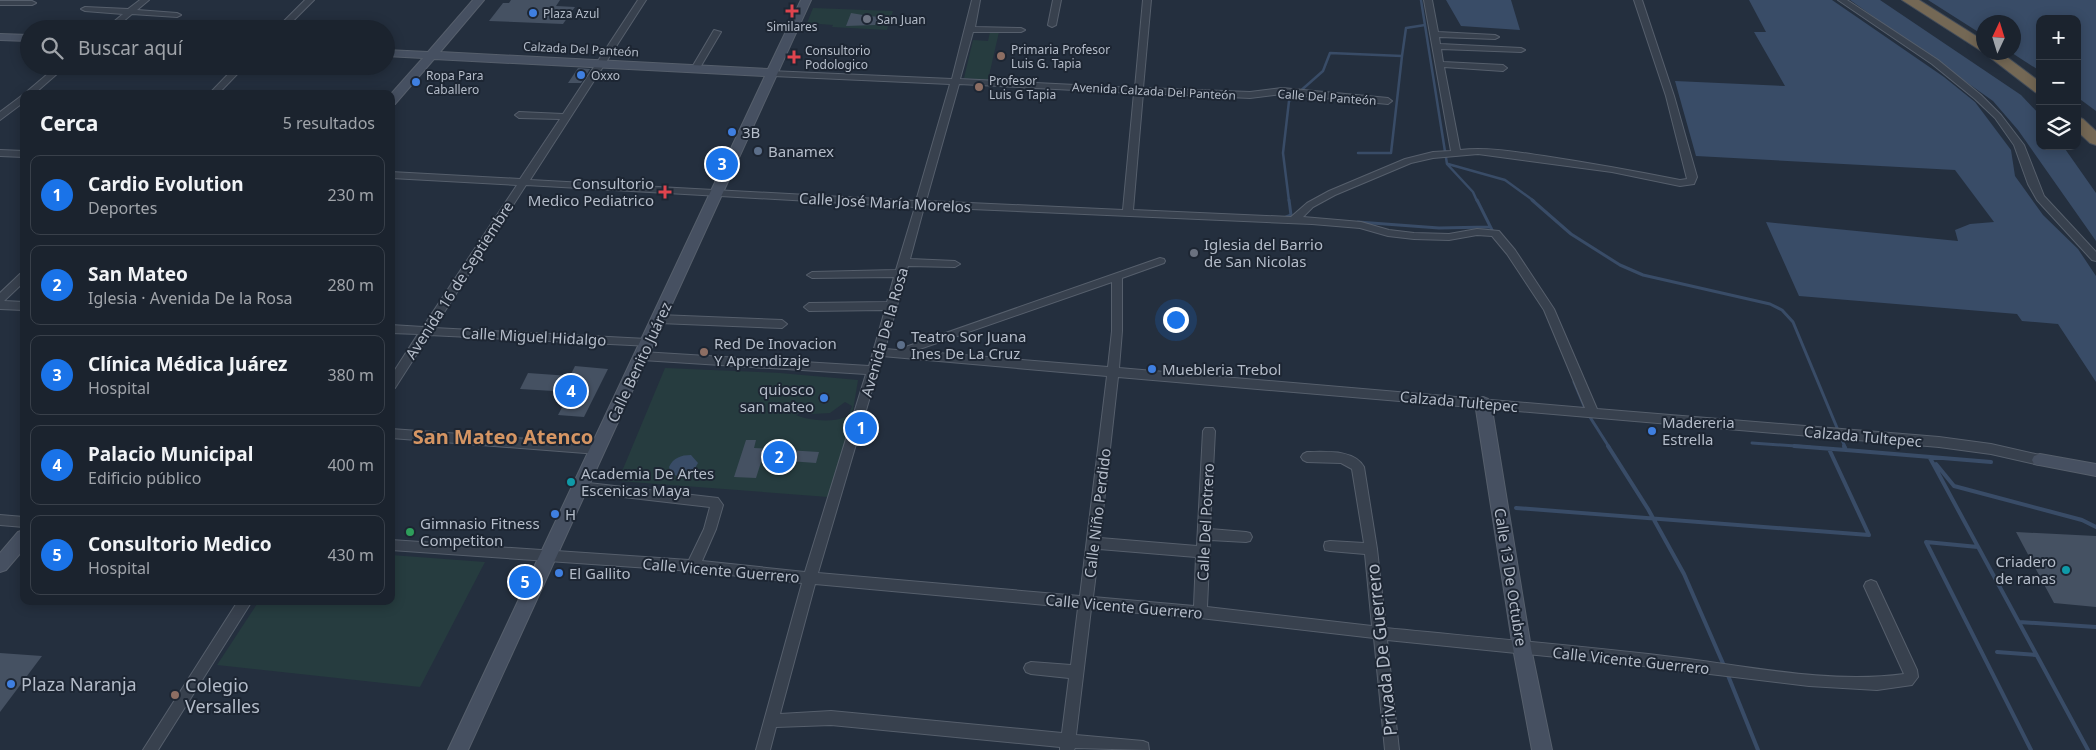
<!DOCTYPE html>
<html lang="es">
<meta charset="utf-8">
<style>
:root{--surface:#1b232e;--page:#282f3a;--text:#f1f3f6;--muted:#a0a4aa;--line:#39404a;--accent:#1a73e8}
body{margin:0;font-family:"Noto Sans",sans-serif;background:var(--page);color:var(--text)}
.controls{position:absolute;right:15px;top:15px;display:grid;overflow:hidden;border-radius:10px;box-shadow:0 2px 12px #0003}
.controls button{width:45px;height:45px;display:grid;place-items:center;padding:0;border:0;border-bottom:1px solid var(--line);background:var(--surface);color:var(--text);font:25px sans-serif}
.compass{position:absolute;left:1976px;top:15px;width:45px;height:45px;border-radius:50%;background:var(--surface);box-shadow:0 2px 12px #0003;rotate:4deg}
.you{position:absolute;left:1175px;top:319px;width:18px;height:18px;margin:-12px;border:4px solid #fff;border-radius:50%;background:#1a73e8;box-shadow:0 0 0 8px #1a73e833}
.badge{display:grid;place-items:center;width:32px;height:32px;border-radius:50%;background:var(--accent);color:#fff;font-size:16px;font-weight:700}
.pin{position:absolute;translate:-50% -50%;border:2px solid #fff;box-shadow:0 1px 5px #0006}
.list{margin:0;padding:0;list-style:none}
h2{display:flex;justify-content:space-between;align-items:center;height:65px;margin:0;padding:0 20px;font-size:21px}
h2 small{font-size:16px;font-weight:400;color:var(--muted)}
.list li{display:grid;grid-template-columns:32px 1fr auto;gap:15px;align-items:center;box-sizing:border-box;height:80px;margin:0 10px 10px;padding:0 10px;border:1px solid var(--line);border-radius:10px}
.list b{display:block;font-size:19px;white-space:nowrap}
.list p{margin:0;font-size:16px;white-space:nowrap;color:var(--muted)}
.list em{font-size:16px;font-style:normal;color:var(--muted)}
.icon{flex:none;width:28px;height:28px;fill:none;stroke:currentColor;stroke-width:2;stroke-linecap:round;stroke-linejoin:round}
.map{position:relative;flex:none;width:2096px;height:750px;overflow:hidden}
.search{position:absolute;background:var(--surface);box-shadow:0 2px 12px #0003;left:20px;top:20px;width:375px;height:55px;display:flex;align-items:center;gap:12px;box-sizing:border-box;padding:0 18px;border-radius:28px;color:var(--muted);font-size:19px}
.panel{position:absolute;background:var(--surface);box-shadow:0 2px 12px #0003;left:20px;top:90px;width:375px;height:515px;border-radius:10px}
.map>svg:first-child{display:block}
.green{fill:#263c3f;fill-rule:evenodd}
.water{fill:#394c67}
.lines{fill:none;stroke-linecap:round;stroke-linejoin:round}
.stream-far2{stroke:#394c67;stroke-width:2.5}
.stream-far1{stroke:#394c67;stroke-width:3}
.stream{stroke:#394c67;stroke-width:4}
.building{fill:#455162}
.street-casing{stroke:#565f6c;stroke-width:2}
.secondary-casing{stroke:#565f6c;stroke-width:2}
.highway-casing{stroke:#434c59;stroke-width:2}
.street{fill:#38414e;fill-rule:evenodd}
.secondary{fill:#465061;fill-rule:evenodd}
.highway{fill:#746855;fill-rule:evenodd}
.health-dot{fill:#e0444e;stroke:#1d2633;stroke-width:2}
.shop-dot{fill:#3f7fe0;stroke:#1d2633;stroke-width:2}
.worship-dot{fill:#6b7280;stroke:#1d2633;stroke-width:2}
.education-dot{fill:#8d6e63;stroke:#1d2633;stroke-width:2}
.service-dot{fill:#5c6f8a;stroke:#1d2633;stroke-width:2}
.culture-dot{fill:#0f9aa8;stroke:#1d2633;stroke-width:2}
.leisure-dot{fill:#2e9e5b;stroke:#1d2633;stroke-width:2}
.labels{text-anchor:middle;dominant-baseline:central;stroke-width:4;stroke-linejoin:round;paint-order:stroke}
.far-poi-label{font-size:12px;fill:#b4bcc9;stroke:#1d2633;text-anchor:start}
.far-street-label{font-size:12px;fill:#b4bcc9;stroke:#1d2633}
.poi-label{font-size:15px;fill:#b4bcc9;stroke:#1d2633;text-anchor:start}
.street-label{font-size:15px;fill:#b4bcc9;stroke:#1d2633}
.near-street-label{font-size:18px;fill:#b4bcc9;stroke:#1d2633}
.near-poi-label{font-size:18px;fill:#b4bcc9;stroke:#1d2633;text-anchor:start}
.district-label{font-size:20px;font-weight:bold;fill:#d59563;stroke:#1d2633}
</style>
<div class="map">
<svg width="2096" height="750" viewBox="0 0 2096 750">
<rect width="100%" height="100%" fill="#242f3e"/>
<!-- green -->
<path class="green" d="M813,8L893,11L887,30L832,27L833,25L807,23Z
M990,32H999L988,80L964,78L973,40L988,41Z
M665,368L780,373L858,380L851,422L828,497L618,481ZM845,402L852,406L848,416C834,423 810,421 796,415L807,410L812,414L830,413Z
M391,555L485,562L420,687L217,665L259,601H391Z"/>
<!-- water -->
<path class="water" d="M1446,0H1511L1520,30L1461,26Z
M1749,0H1832L1944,77L1975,102L2011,150L2015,176L2043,215L2078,249L2096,276V382L2058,324L2022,321L2017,314L1799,296L1766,222L1958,241L1955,230L1970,224L1994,222L1955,170L1696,156L1675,81L1785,86L1754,32H1766Z
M1850,0H1880L2021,95L2040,115V146H2063L2096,193V241L2018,130L1993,101Z
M1928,0H2096V111L2077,97V19H2040V71L2012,53L2014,52V22H1984L1983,35Z
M691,455L698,463L692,473L679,477L671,473L669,467C673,458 681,455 691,455Z"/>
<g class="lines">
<!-- stream-far2 -->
<path class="stream-far2" d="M1421,0L1447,164L1473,192L1477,201
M1358,153H1391L1402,56
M1448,164L1505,180L1534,201
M1289,201L1283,153L1289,101L1323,71L1330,53L1402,56L1406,28L1425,25"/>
<!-- stream-far1 -->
<path class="stream-far1" d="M1477,200L1493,232
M1532,200L1571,234L1620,265L1643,275L1770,304L1782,310L1793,322L1845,447
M1284,218L1291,215L1289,200
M1358,222L1439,228L1489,227
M1574,382L1584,406
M1588,414L1609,447
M1752,443L1810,447"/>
<!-- stream -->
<path class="stream" d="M1608,446L1648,509L1684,574L1725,668
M1794,446L1846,450
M1844,446L1846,450L1991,462
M1930,458L2088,750
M1936,464L1954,486L2082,520L2096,527
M1516,508L1869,535L1829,449
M1978,547L1926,542L2031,750
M2019,622L2096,627
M1997,652L2036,655
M1727,673L1758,750"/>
</g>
<!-- building -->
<path class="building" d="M511,0H560L556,6L575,7L563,24L489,21L503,3H509Z
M851,13L869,16L879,17L875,25L846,26Z
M578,68L590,69L581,83H568Z
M575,366L608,369L584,417L558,415L570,392L520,389L528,373L570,376Z
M818 398a6 6 0 1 1 12 0a6 6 0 1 1-12 0Z
M746,440H756L754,448L819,452L816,463L762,459L756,478L734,477Z
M2016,532L2096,536V607L2054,603Z
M0,653L42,656L0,712Z"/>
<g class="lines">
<!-- street casing -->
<g class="street-casing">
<path id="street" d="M140,0H149L137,10L177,13L181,15L177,17L132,14L114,29H105L123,14L85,11L81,9L85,7L128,9Z
M305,0H314L285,29H276Z
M638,0H646L530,180L916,201L950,84L773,76L769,73L770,71L952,79L972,0H980L975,27L1021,28L1025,30L1021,32H973L960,79L1135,88L1143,0H1151L1143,88L1250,92L1282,88L1388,98L1392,101L1388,104L1282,94L1250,98L1143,93L1133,210L1291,217L1307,203L1329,191L1405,159L1433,152L1451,151L1424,0H1432L1438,32L1495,35L1499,37L1495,39L1439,37L1440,44L1521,48L1525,50L1521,52L1441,49L1443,62L1503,65L1507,68L1503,71L1444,67L1460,150C1488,147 1516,152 1544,156C1590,163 1635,171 1680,180L1687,179L1666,96L1634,0H1642L1674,96L1697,177L1694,184L1680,186L1612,172L1478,154L1433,158L1411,163L1335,195L1313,207L1303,217L1361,222L1389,230L1414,233L1449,234L1477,229L1499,231L1515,250L1554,309L1597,409L1939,437L1991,444L2040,455L2044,457L2046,460L2044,463L2040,465L1991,454L1939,447L1118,377L1100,538L1197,546L1203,431L1205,428H1213L1215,431L1210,529L1246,532L1250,533L1252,537L1250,541L1246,542L1210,540L1207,607L1372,626L1365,554L1330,551L1325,550L1324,546L1325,542L1330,541L1364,543L1352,469L1341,463L1307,462L1303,460L1301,457L1303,454L1307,452C1325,452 1354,449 1364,467L1377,549L1386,628C1484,638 1583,646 1681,658C1752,667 1832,684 1904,674L1864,586L1866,582L1871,580L1876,582L1917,670L1918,677L1912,685L1877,690L1809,686L1627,664L1387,640L1399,750H1385L1374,638L1200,618L1091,609L1076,735L1143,741L1148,743L1149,750L1075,748L1074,750H1060V747L831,725L776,727L770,750H756L802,583L693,571L391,550V540L689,560L704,529L710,507L580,492L576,490L574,487L576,484L580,482L718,498L723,505L716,529L702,561L805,572L866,374L642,360L636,356L642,352L869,366L885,310L809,311L804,307L809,303L887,302L894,277L812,278L807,275L812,272L896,270L915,207L526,185L434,328L647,339L651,340L652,343L651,346L429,335L395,388L391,389V376L418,334L391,333V325L423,327L517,185L391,178V172L520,179L560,119L519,118L515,115L519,112L563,114ZM959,84L1134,93L1123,210L926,201ZM924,207L1312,224L1360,228L1388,236L1414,239L1449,240L1477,235L1492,236L1507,254L1544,310L1585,408L1119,368L1122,331V278L1164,263L1165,261L1164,259L1160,258L897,350L885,349L908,266L955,267L960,264L955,261L910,259ZM1112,282V331L1108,367L914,351ZM882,356L1107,376L1080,596L818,573ZM1099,549L1196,557L1194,606L1093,597ZM815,584L1078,608L1071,665L1031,662L1026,664L1024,668L1026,672L1031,674L1069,678L1062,733L831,711L780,714Z
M1053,0H1061L1056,25L1052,27L1048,25Z
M1838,0H1847L1938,60L1981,95L2001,115L2024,145L2044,196L2096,252V261L2092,260L2037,200L2028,184L2014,145L1995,118L1975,99L1932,64Z
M0,1H32L36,3L32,5H0Z
M714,30L721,32L698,71H692L691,69Z
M57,66H66L34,94H24Z
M236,66H245L218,94H209Z
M24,94V102L0,120V112Z
M0,150L24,151V157L0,156Z
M24,273V282L4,301L24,302V310L0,309V293L20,274Z
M659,315L782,320L787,324L782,328L659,323L654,319Z
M391,429L598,444L602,446L604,449L602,452L598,454L391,438Z
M0,515L24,517V527L0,525Z
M238,601H252L158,750H143Z"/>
</g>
<!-- secondary casing -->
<g class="secondary-casing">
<path id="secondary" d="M473,0H484L440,52L768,69L801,0H811L468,750H448L765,76L434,59L395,104L391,105V94L423,58L386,56V50L428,52Z
M0,34L29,35V41L0,40Z
M1483,397L1488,399L1491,403L1531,648L1552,750H1532L1513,648L1475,403L1478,399Z
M2040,454L2096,464V476L2034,464L2032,460L2034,456Z
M24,530V549L6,570L0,572V553L18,532Z"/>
</g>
<!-- highway casing -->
<g class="highway-casing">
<path id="highway" d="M1902,0H1919L1984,41V52H2000L2040,82V94L2035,92L1983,52Z
M2077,117L2083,119L2096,131V145L2090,143L2077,131Z"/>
</g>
<!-- street -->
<use href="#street" class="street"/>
<!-- secondary -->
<use href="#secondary" class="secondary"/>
<!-- highway -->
<use href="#highway" class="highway"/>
</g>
<!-- markers -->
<g class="health-dot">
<path d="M789.5 3.5h5v5h5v5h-5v5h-5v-5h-5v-5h5z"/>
<path d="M791.5 49.5h5v5h5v5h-5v5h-5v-5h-5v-5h5z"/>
<path d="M662.5 184.5h5v5h5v5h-5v5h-5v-5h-5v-5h5z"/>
</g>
<g class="shop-dot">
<circle cx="533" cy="13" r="5"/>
<circle cx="581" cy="75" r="5"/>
<circle cx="416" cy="82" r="5"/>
<circle cx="732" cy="132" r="5"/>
<circle cx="1152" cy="369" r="5"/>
<circle cx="824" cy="398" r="5"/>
<circle cx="1652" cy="431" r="5"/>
<circle cx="555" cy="514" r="5"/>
<circle cx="559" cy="573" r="5"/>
<circle cx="11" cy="684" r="5"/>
</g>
<g class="worship-dot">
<circle cx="867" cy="19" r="5"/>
<circle cx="1194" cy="253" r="5"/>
</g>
<g class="education-dot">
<circle cx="1001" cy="56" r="5"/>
<circle cx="979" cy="87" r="5"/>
<circle cx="704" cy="352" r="5"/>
<circle cx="175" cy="695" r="5"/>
</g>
<g class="service-dot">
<circle cx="758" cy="151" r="5"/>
<circle cx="901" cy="345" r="5"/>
</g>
<g class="culture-dot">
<circle cx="571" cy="482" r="5"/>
<circle cx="2066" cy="570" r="5"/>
</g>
<circle class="leisure-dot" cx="410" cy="532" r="5"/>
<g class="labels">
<!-- far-poi labels -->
<g class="far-poi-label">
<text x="543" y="13">Plaza Azul</text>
<text x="877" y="19">San Juan</text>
<text x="792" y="26" text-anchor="middle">Similares</text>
<text x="1011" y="49">Primaria Profesor<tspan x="1011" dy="14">Luis G. Tapia</tspan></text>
<text x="805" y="50">Consultorio<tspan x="805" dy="14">Podologico</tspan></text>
<text x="426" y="75">Ropa Para<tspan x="426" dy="14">Caballero</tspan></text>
<text x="591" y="75">Oxxo</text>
<text x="989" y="80">Profesor<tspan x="989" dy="14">Luis G Tapia</tspan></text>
</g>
<!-- far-street labels -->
<g class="far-street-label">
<text transform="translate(581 49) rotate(3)">Calzada Del Panteón</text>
<text transform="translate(1154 91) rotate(3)">Avenida Calzada Del Panteón</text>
<text transform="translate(1327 97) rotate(4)">Calle Del Panteón</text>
</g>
<!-- poi labels -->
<g class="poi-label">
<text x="742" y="132">3B</text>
<text x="768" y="151">Banamex</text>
<text x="654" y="183" text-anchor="end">Consultorio<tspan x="654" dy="17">Medico Pediatrico</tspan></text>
<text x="1204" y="244">Iglesia del Barrio<tspan x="1204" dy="17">de San Nicolas</tspan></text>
<text x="911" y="336">Teatro Sor Juana<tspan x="911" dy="17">Ines De La Cruz</tspan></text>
<text x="714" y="343">Red De Inovacion<tspan x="714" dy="17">Y Aprendizaje</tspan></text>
<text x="1162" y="369">Muebleria Trebol</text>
<text x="814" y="389" text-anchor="end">quiosco<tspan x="814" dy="17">san mateo</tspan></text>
<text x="1662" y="422">Madereria<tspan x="1662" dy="17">Estrella</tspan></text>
<text x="581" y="473">Academia De Artes<tspan x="581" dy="17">Escenicas Maya</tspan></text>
<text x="565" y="514">H</text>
<text x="420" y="523">Gimnasio Fitness<tspan x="420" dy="17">Competiton</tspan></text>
<text x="2056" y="561" text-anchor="end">Criadero<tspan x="2056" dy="17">de ranas</tspan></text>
<text x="569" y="573">El Gallito</text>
</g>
<!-- street labels -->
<g class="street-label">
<text transform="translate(885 202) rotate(3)">Calle José María Morelos</text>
<text transform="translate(459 280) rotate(-57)">Avenida 16 de Septiembre</text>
<text transform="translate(884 332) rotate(-74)">Avenida De la Rosa</text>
<text transform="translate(534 336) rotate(3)">Calle Miguel Hidalgo</text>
<text transform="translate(639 362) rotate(-65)">Calle Benito Juárez</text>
<text transform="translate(1459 401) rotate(5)">Calzada Tultepec</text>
<text transform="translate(1863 436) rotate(5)">Calzada Tultepec</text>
<text transform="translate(1097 513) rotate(-83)">Calle Niño Perdido</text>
<text transform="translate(1205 522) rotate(-87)">Calle Del Potrero</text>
<text transform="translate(721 570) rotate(5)">Calle Vicente Guerrero</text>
<text transform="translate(1511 577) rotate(81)">Calle 13 De Octubre</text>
<text transform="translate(1124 606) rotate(5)">Calle Vicente Guerrero</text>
<text transform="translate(1631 660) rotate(6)">Calle Vicente Guerrero</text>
</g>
<!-- near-street labels -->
<g class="near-street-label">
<text transform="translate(1381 650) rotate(-96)">Privada De Guerrero</text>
</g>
<!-- near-poi labels -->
<g class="near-poi-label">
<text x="21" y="684">Plaza Naranja</text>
<text x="185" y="685">Colegio<tspan x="185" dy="21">Versalles</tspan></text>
</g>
<!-- district labels -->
<g class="district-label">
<text x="503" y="436">San Mateo Atenco</text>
</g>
</g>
</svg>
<div class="controls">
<button>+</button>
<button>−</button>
<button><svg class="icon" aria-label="layers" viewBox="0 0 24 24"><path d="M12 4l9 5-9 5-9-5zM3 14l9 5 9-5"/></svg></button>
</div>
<svg class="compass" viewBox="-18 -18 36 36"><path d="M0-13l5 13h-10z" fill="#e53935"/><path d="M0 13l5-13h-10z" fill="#a0a4aa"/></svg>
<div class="you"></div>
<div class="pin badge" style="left:861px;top:428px">1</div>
<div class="pin badge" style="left:779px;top:457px">2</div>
<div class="pin badge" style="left:722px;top:164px">3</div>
<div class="pin badge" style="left:571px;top:391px">4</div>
<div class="pin badge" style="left:525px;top:582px">5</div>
<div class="search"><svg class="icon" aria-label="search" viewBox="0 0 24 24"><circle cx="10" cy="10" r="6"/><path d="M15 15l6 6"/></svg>Buscar aquí</div>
<section class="panel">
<h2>Cerca<small>5 resultados</small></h2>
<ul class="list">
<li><span class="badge">1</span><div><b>Cardio Evolution</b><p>Deportes</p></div><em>230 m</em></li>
<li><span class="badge">2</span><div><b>San Mateo</b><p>Iglesia · Avenida De la Rosa</p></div><em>280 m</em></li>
<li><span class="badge">3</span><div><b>Clínica Médica Juárez</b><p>Hospital</p></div><em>380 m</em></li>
<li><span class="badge">4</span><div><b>Palacio Municipal</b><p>Edificio público</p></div><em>400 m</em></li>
<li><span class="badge">5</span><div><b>Consultorio Medico</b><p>Hospital</p></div><em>430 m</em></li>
</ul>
</section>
</div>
